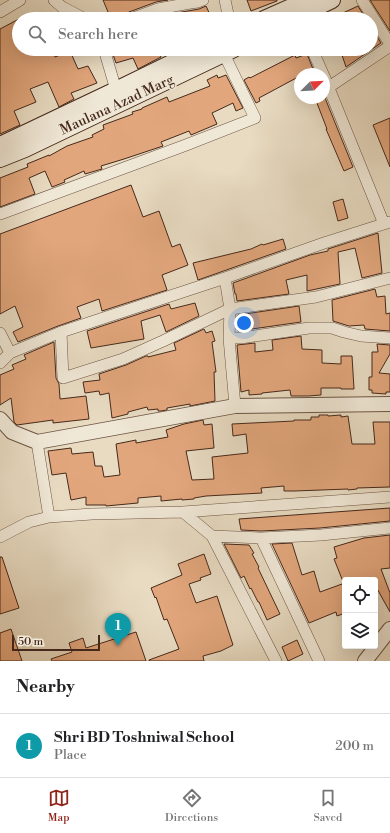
<!DOCTYPE html>
<style>
:root{--surface:#fff;--page:#f6f6f6;--text:#202124;--muted:#757577;--line:#e0e0e0;--accent:#8f2418}
body{margin:0;font-family:"Libre Bodoni",serif;background:var(--page);color:var(--text)}
.controls{position:absolute;right:12px;bottom:12px;display:grid;overflow:hidden;border-radius:4px;box-shadow:0 4px 16px #0002}
.controls button{width:36px;height:36px;display:grid;place-items:center;padding:0;border:0;border-bottom:1px solid var(--line);background:var(--surface);color:var(--text);font:20px sans-serif}
.compass{position:absolute;left:294px;top:68px;width:36px;height:36px;border-radius:50%;background:var(--surface);box-shadow:0 4px 16px #0002;rotate:66deg}
.scale{position:absolute;left:12px;bottom:10px;width:88px;box-sizing:border-box;padding-left:4px;border:2px solid #46291b;border-top:0;font-size:11px;line-height:14px;white-space:nowrap;color:#46291b;-webkit-text-stroke:3px #f0e8d7;paint-order:stroke}
.you{position:absolute;left:244px;top:323px;width:14px;height:14px;margin:-10px;border:3px solid #fff;border-radius:50%;background:#1a73e8;box-shadow:0 0 0 6px #1a73e833}
.badge{display:grid;place-items:center;width:26px;height:26px;border-radius:50%;background:var(--accent);color:#fff;font-size:13px;font-weight:700}
.pin{position:absolute;translate:-50% -33px;filter:drop-shadow(0 1px 2px #0008)}
.pin::after{content:'';position:absolute;top:21px;width:14px;height:12px;background:inherit;clip-path:polygon(0 0,100% 0,50% 100%)}
.list{margin:0;padding:0;list-style:none}
h2{display:flex;justify-content:space-between;align-items:center;height:52px;margin:0;padding:0 16px;font-size:17px}
h2 small{font-size:13px;font-weight:400;color:var(--muted)}
.list li{display:grid;grid-template-columns:26px 1fr auto;gap:12px;align-items:center;box-sizing:border-box;height:64px;padding:0 16px;border-top:1px solid var(--line)}
.list b{display:block;font-size:15px;white-space:nowrap}
.list p{margin:0;font-size:13px;white-space:nowrap;color:var(--muted)}
.list em{font-size:13px;font-style:normal;color:var(--muted)}
.icon{flex:none;width:22px;height:22px;fill:none;stroke:currentColor;stroke-width:2;stroke-linecap:round;stroke-linejoin:round}
.map{position:relative;flex:none;width:390px;height:661px;overflow:hidden}
.search{position:absolute;background:var(--surface);box-shadow:0 4px 16px #0002;left:12px;right:12px;top:12px;height:44px;display:flex;align-items:center;gap:10px;box-sizing:border-box;padding:0 14px;border-radius:22px;color:var(--muted);font-size:15px}
.sheet{height:116px;background:var(--surface)}
nav{display:flex;justify-content:space-around;align-items:center;box-sizing:border-box;height:56px;border-top:1px solid var(--line);background:var(--surface);font-size:11px;color:var(--muted)}
nav a{display:grid;justify-items:center;gap:2px}
nav .on{color:var(--accent)}
.map>svg:first-child{display:block}
.building{fill:#e2a67c;stroke:#46291b}
.lines{fill:none;stroke-linecap:round;stroke-linejoin:round}
.minor-casing{stroke:#6e5645;stroke-width:12}
.tertiary-casing{stroke:#6e5645;stroke-width:16}
.secondary-casing{stroke:#46291b;stroke-width:18}
.minor{stroke:#f0e8d7;stroke-width:11}
.tertiary{stroke:#f0e8d7;stroke-width:14}
.secondary{stroke:#f0e8d7;stroke-width:16}
.labels{text-anchor:middle;dominant-baseline:central;stroke-width:3;stroke-linejoin:round;paint-order:stroke}
.street-label{font-size:14px;fill:#46291b;stroke:#f0e8d7}
</style>
<div class="map">
<svg width="390" height="661" viewBox="0 0 390 661">
<rect width="100%" height="100%" fill="#e8dbc2"/>
<filter id="stains"><feTurbulence type="fractalNoise" baseFrequency=".005" numOctaves="4"/><feColorMatrix values="0 0 0 0 .2 0 0 0 0 .09 0 0 0 0 .02 0 0 0 .5 -.17"/></filter>
<radialGradient id="worn" r=".72"><stop offset=".6" stop-color="#630" stop-opacity="0"/><stop offset="1" stop-color="#630" stop-opacity=".3"/></radialGradient>
<!-- building -->
<path class="building" d="M103,0H168L156,2L129,12L126,14L124,18L121,19H111Z
M247,0H277V1L251,11Z
M370,0H390V31Z
M206,6L212,19H161L159,16L199,9Z
M358,6L366,19H330Z
M19,19V49H52L55,57L70,51L78,69L88,66L97,83L71,93L74,99L59,107L48,82L30,89L36,102L14,111L20,125L0,134V29Z
M371,27L381,43L346,67L340,49H371Z
M111,49H158L161,57L138,69L133,58L116,63Z
M307,54L315,74H300V76L259,98L260,101L256,103L244,80L249,77L250,78L295,55L296,58Z
M217,75L218,78L226,75L243,108L236,111L233,103L212,113L217,124L191,135L189,131L161,142L163,146L124,159L101,166L102,169L85,174L84,171L64,180L65,182L52,187L45,171L29,178L35,194L0,207V178L28,167L27,164L49,155V156L67,146L93,137L92,135L104,129L103,125L133,114L132,112L142,109V108L167,97L169,102L210,86L207,80Z
M315,98H325L353,167L344,171L326,129H327Z
M390,118V167L373,125Z
M131,185L143,217L159,211L172,247L180,244L188,265L162,275L167,290L102,311L99,299L77,307L81,318L58,326L18,342L13,332L23,327L15,306L0,314V234Z
M343,199L348,218L338,221L333,202Z
M378,233L382,273L362,278L355,248L338,252L340,284L307,291V275L286,280L289,294L237,301L236,294H235L233,283L310,255L328,251V249Z
M283,239L286,249L198,280L193,263L251,249L262,244L263,245Z
M375,289L377,297L385,296L386,314L390,313V331L365,329L364,325L349,326L333,321L332,300Z
M195,303L199,316L166,332L160,315L141,321L144,339L91,348L87,331L169,304L171,309Z
M299,306L301,322L238,331L236,325L237,316L238,315Z
M204,329L206,333L212,331L215,341L212,342L216,372H214L215,401L190,406V404L167,408V410L161,411H158V409L148,410L147,407L128,412V414L112,418L109,393L100,395L99,391L85,393L83,382L100,380L99,374L126,365L146,356H148V357L176,350L174,343Z
M301,336L302,349L322,350V363L341,364V356H352L354,389H341V388H321V395L308,396H291L290,390L262,393V394L249,395V390L241,392L237,345L255,343V352L273,350L272,340Z
M54,342L56,378L59,384L60,399L86,396L89,419L53,423V420L17,425L14,422L11,398L0,405V375L14,369L12,365L26,359L24,355Z
M377,344L390,345V354L379,373L390,374V392H386V394L372,393V390H369V377H372V352H378Z
M319,415H328V416L341,415V417L348,416L352,444H375L373,422H390V487L357,488V489L348,490V489L294,491H284V486L261,488L262,493L206,496L194,498V499L182,500V499L161,501V496L138,498V503L106,506V505H86V497L71,500L66,473L52,475L48,451L71,448L72,454L93,452L95,466H102L104,477L120,475L116,444L136,440V443L168,437L166,430L184,424L203,420L204,425L212,424L214,448L186,451L192,480L214,479L212,457L248,453L246,434L233,436L232,424L294,421V420H311V417H319Z
M390,508V521L320,528L261,531L241,530L239,519Z
M390,535V568L381,569L390,593V612L375,585V580H345V584H344L334,559L337,558L334,547L364,538Z
M292,543L302,575L314,571L320,592L342,584L345,591V613L337,616L336,612L309,623L272,544Z
M224,544L249,545L254,553L252,554L259,567L258,568L280,614L267,620L259,602H258L251,588L250,589L244,576L241,578Z
M204,554L211,574L200,578L201,580L189,584L196,603L217,596L233,645L221,651L203,656L204,661H149V660L179,649L167,619L164,620L156,597L155,598L151,588L182,575L178,564Z
M0,557H2L19,608L0,614Z
M11,629L22,661H0V633Z
M136,632L146,661H52L51,659L72,652L69,643L83,638L86,648Z
M297,640L303,654L288,661L282,647Z"/>
<g class="lines">
<!-- minor casing -->
<g class="minor-casing">
<path id="minor" d="M54,0L62,7L85,19
M225,0L229,19
M362,0L390,44
M0,12L20,0
M131,19L158,9L190,3L198,2L203,0
M104,49L116,90
M312,49L323,74
M324,76L384,224
M329,87L390,46
M0,214L186,145L255,118L224,54
M225,278L230,309L229,338L235,406
M61,332L63,378L123,359L163,341L230,309L316,297L390,278
M0,333L10,353
M229,338H241L309,328H332L344,332L361,336L390,338
M0,363L10,353L61,332L225,278L324,243L390,222
M37,442L49,517
M183,512L212,536L276,661
M212,536L261,538L321,535L390,528
M0,537L29,522L49,517L92,514L183,512L390,497
M261,538L319,661"/>
</g>
<!-- tertiary casing -->
<g class="tertiary-casing">
<path id="tertiary" d="M0,419L12,432L37,442L235,406L390,404
M365,661L390,629"/>
</g>
<!-- secondary casing -->
<g class="secondary-casing">
<path id="secondary" d="M264,19L307,0
M292,19L332,0
M0,145L116,90L200,49
M0,159L25,149L234,49"/>
</g>
<!-- minor -->
<use href="#minor" class="minor"/>
<!-- tertiary -->
<use href="#tertiary" class="tertiary"/>
<!-- secondary -->
<use href="#secondary" class="secondary"/>
</g>
<g class="labels">
<!-- street labels -->
<g class="street-label">
<text transform="translate(117 105) rotate(-25)">Maulana Azad Marg</text>
</g>
</g>
<rect width="100%" height="100%" filter="url(#stains)"/>
<rect width="100%" height="100%" fill="url(#worn)"/>
</svg>
<div class="controls">
<button><svg class="icon" aria-label="locate" viewBox="0 0 24 24"><circle cx="12" cy="12" r="6"/><path d="M12 2v4M12 18v4M2 12h4M18 12h4"/></svg></button>
<button><svg class="icon" aria-label="layers" viewBox="0 0 24 24"><path d="M12 4l9 5-9 5-9-5zM3 14l9 5 9-5"/></svg></button>
</div>
<svg class="compass" viewBox="-18 -18 36 36"><path d="M0-13l5 13h-10z" fill="#e53935"/><path d="M0 13l5-13h-10z" fill="#757577"/></svg>
<div class="scale">50 m</div>
<div class="you"></div>
<div class="pin badge" style="left:118px;top:646px;background:#0f9aa8">1</div>
<div class="search"><svg class="icon" aria-label="search" viewBox="0 0 24 24"><circle cx="10" cy="10" r="6"/><path d="M15 15l6 6"/></svg>Search here</div>
</div>
<section class="sheet">
<h2>Nearby<small></small></h2>
<ul class="list">
<li><span class="badge" style="background:#0f9aa8">1</span><div><b>Shri BD Toshniwal School</b><p>Place</p></div><em>200 m</em></li>
</ul>
</section>
<nav>
<a class="on"><svg class="icon" aria-label="map" viewBox="0 0 24 24"><path d="M3 6l6-2 6 2 6-2v14l-6 2-6-2-6 2zM9 4v14M15 6v14"/></svg>Map</a>
<a><svg class="icon" aria-label="directions" viewBox="0 0 24 24"><path d="M12 3l9 9-9 9-9-9zM9 14v-3h6M13 9l2 2-2 2"/></svg>Directions</a>
<a><svg class="icon" aria-label="saved" viewBox="0 0 24 24"><path d="M7 4h10v16l-5-4-5 4z"/></svg>Saved</a>
</nav>
